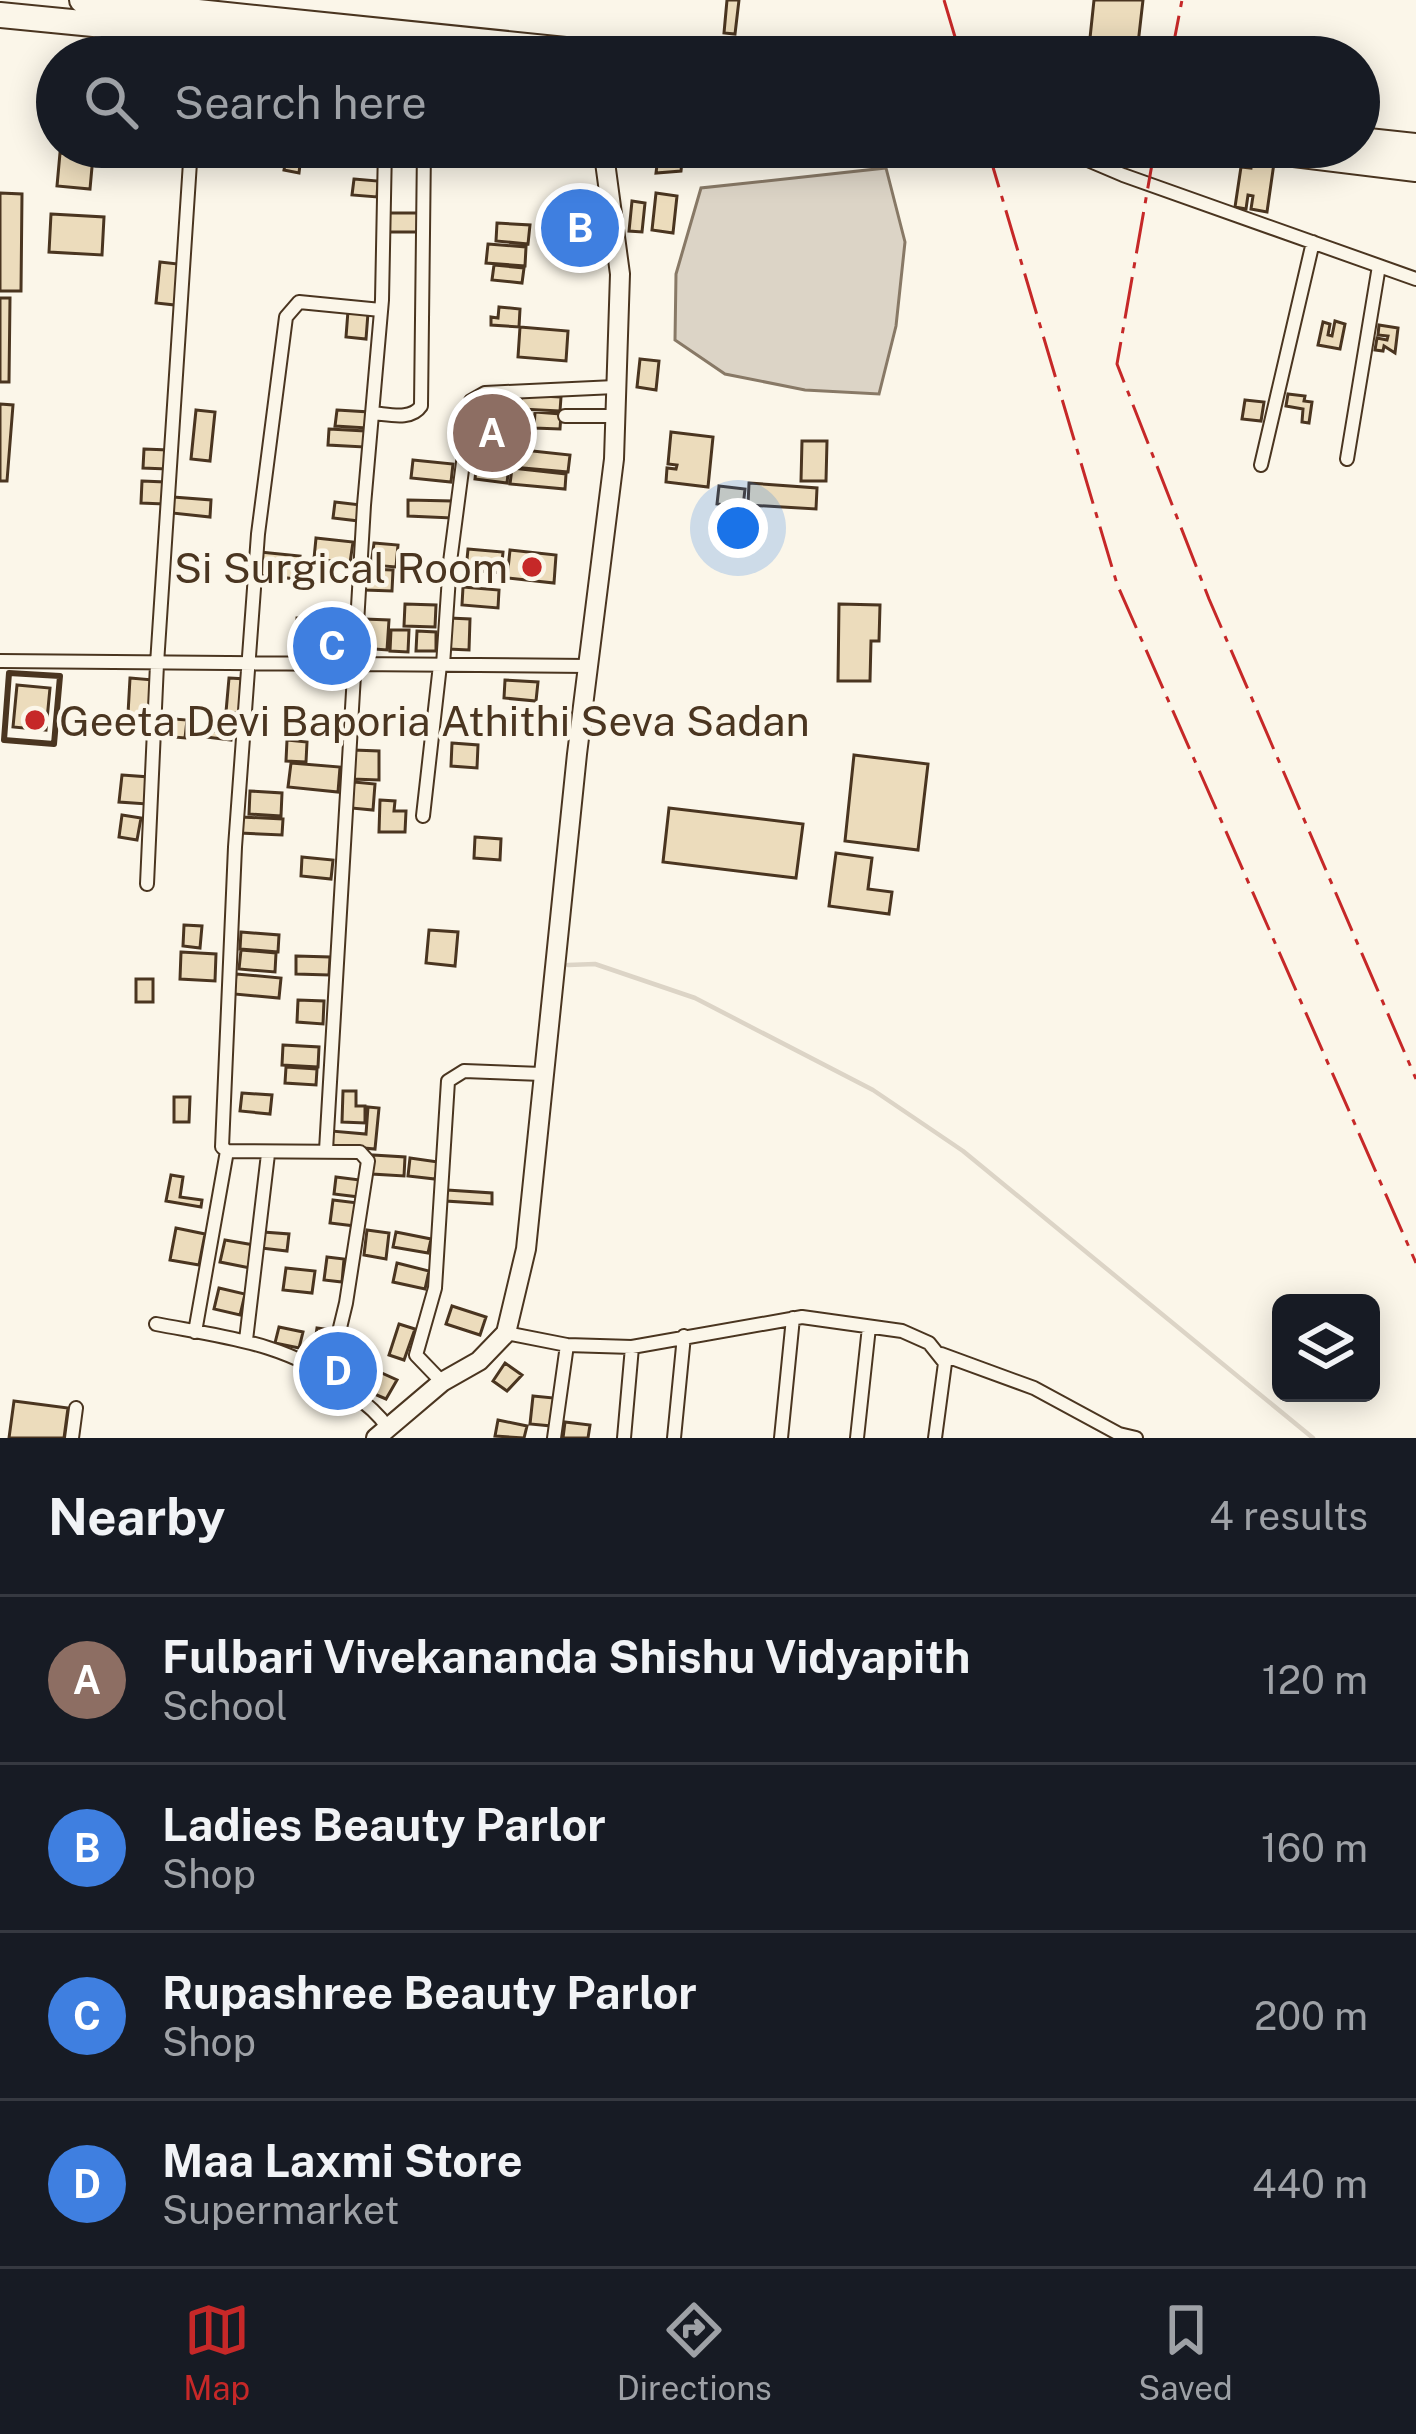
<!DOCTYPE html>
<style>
:root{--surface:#171b24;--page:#20242c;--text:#f1f3f6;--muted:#9ea1a6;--line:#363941;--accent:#c62828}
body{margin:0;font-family:"Public Sans",sans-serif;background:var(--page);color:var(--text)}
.controls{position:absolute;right:36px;bottom:36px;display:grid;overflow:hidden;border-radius:18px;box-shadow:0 6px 30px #0003}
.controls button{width:108px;height:108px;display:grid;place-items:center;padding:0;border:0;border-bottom:3px solid var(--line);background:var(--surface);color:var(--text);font:60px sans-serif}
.you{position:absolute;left:738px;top:528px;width:42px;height:42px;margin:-30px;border:9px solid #fff;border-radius:50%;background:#1a73e8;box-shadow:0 0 0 18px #1a73e833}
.badge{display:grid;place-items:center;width:78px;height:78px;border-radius:50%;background:var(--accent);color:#fff;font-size:39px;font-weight:700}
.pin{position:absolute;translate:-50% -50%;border:6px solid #fff;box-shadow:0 3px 12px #0006}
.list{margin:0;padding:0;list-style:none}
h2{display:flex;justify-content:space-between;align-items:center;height:156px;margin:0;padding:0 48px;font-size:51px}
h2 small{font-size:39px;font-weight:400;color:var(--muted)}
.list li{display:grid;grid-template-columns:78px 1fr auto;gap:36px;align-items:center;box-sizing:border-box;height:168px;padding:0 48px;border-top:3px solid var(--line)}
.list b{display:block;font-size:45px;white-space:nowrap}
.list p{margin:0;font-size:39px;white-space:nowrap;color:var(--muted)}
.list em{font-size:39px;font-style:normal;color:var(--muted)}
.icon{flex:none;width:66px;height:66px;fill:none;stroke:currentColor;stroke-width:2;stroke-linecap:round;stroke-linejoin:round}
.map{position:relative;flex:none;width:1416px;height:1438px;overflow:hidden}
.search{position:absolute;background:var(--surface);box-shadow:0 6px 30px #0003;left:36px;right:36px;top:36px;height:132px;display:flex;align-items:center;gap:30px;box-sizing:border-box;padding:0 42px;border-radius:66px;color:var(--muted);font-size:45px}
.sheet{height:828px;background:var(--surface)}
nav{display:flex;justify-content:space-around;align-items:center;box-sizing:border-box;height:168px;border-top:3px solid var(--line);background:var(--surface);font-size:33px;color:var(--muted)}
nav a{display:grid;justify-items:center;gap:6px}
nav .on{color:var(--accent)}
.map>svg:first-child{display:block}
.water{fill:#dcd4c6;stroke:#887966;stroke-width:3}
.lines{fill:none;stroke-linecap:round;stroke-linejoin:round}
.stream{stroke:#dcd4c6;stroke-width:4.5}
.building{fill:#ecdcbc;stroke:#4a3520;stroke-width:3}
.street-casing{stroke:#4a3520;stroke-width:16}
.secondary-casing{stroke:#4a3520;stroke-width:22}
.highway-casing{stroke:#4a3520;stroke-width:28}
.street{stroke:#fbf6e9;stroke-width:12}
.secondary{stroke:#fbf6e9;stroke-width:18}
.highway{stroke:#fbf6e9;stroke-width:24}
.wall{stroke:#4a3520;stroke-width:6}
.power{stroke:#c62828;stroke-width:3;stroke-dasharray:42 9 6 9;stroke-linecap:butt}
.poi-dot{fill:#c62828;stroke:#fbf6e9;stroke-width:4.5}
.labels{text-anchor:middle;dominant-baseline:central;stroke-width:9;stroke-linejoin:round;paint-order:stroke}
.poi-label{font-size:42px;fill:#4a3520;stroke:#fbf6e9;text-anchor:end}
</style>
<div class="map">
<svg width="1416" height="1438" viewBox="0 0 1416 1438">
<rect width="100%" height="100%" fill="#fbf6e9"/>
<!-- water -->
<path class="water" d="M886,168L905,242L896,326L879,394L805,390L725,374L675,340L676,274L701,188Z"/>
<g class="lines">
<!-- stream -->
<path class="stream" d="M568,965L595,964L695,998L873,1090L963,1151L1313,1438"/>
</g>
<!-- building -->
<path class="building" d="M727,0H739L735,34L724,33Z
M1094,0H1143L1138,44L1090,38Z
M273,147L302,148L299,173L284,170L286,159L272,157Z
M640,147H674V150L683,151L681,171L656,173L657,165H647L648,157H639Z
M60,153L93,156L90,189L57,186Z
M1252,160L1274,163L1267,212L1251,209L1253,196L1248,195L1246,209L1235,207L1241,167L1251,168Z
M354,179L378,181L377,197L352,195Z
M0,193L22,194L21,291H0Z
M656,193L677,196L673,233L652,230Z
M561,197H585L584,213L560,212Z
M632,201L645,203L642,232L629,231Z
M389,213H420V232H389Z
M544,213L576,215L574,236L543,234Z
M51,214L104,217L102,255L49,252Z
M497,223L530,225L528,244L496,241Z
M488,244L526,247L525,266L486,263Z
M160,262L178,264L175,305L156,303Z
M494,265L524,268L522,283L492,280Z
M0,298H10L9,382H0Z
M499,307L520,309L519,327L491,325V317L498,318Z
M348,311L368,313L366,339L346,337Z
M1335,321L1345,324L1340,349L1318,345L1323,322L1330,324L1328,335L1332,336Z
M1379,325L1398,328L1395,353L1384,346L1383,351L1375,350L1377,338L1387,340L1388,336L1378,335Z
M520,327L568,331L566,361L518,357Z
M640,359L659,361L656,390L637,387Z
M1288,394L1305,396L1304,401L1312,402L1309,423L1302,422L1303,409L1286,406Z
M521,395L561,397L560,411L521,409Z
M1245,400L1264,402L1261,421L1242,419Z
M0,404L13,405L7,481H0Z
M196,410L215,412L210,461L191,459Z
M337,410L369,412L367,428L335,426Z
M535,412L561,414L560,429L534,428Z
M473,420L513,424L511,444L471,439Z
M329,429L365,431L364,447L328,445Z
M671,432L713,437L708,487L666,482L667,468L676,469L677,465L668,464Z
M802,441H827L826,481H801Z
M144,449L168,450L167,469L143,468Z
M514,449L570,455L568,472L512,467Z
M413,460L453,464L451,482L411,478Z
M477,462L509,465L507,483L475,479Z
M512,468L566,474L565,489L510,484Z
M142,481L165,482L164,504L141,503Z
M749,483L817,488L816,509L748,505Z
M719,486L745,489L743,507L717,504Z
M173,497L211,500L210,517L172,513Z
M408,500L452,501V518L408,516Z
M335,502L361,505L359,521L333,518Z
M316,538L353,542L350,563L314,559Z
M374,543L398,545L396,567L371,565Z
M468,549L503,552L501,573L466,570Z
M510,550L556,555L554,583L507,578Z
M260,552L300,556L297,579L258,575Z
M366,569L393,570L392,591L365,590Z
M463,587L499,590L498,608L462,605Z
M405,604L436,605L435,627L404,626Z
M839,604L880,605L879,641H871L870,681H838Z
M324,615L350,616L348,650L323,649Z
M297,618L321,620L318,650L295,648Z
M449,618L470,619L469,650L448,649Z
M364,619L389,620L387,650L362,648Z
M391,630H409L408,652L390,651Z
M417,631L436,632V651H416Z
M130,678L154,680L151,716L128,714Z
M229,678L246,679L243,714L226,712Z
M505,680L538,682L536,701L504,698Z
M17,685L50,688L46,730L13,727Z
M208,717L233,719V726L214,724L213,731L232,733L231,740L206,737Z
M162,718L187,720L185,738L161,736Z
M287,740L307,742L306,762L286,761Z
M452,743L478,745L477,768L451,766Z
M353,750L379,751V780L352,779Z
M854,755L928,764L918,850L845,841Z
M291,763L340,767L338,792L288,787Z
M122,775L149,777L147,804L119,802Z
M354,782L375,784L373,810L351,808Z
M250,791L282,793L281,816L249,814Z
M380,800L395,801L394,811H406L405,832H379Z
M669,808L803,824L796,878L663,862Z
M122,815L141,818L137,840L119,837Z
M241,817L283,819L282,835L240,833Z
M475,837L501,839L500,860L474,858Z
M836,853L872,858L868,889L892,892L889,914L829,906Z
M302,857L333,860L331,879L301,876Z
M184,925L202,926L200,948L183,946Z
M429,930L458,932L455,966L426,963Z
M241,932L279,935L278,952L240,949Z
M241,950L276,953L275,972L239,969Z
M181,952L216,954L215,981L180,979Z
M296,956L330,957L329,975L296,974Z
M236,974L281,978L279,998L234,994Z
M136,979H153V1002H136Z
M298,1000L324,1001L323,1024L297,1022Z
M283,1045L319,1047L318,1067L282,1065Z
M286,1067L317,1069L316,1085L285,1083Z
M343,1091H356V1106H365V1123L342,1122Z
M242,1093L272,1095L270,1114L240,1111Z
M174,1097H190L189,1122H174Z
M368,1107L379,1108L375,1149L330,1145L332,1131L366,1134Z
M373,1155L405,1157L404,1176L372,1174Z
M410,1158L438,1162L435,1179L408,1176Z
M171,1175L183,1177L180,1197L202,1200L201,1207L166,1201Z
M336,1177L360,1180L359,1197L334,1194Z
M447,1190L492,1193V1204L446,1201Z
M333,1200L358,1203L355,1226L330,1223Z
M176,1228L205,1234L199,1265L170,1260Z
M367,1230L389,1233L386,1259L364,1255Z
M263,1232L289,1234L287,1251L261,1248Z
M396,1232L431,1239L428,1253L393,1247Z
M225,1240L254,1245L250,1268L220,1262Z
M327,1257L344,1259L342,1282L324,1280Z
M397,1263L429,1271L425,1289L393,1282Z
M286,1268L315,1271L312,1293L283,1290Z
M219,1288L245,1294L240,1315L214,1309Z
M452,1306L486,1317L480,1335L446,1324Z
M399,1324L415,1329L404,1360L389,1355Z
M279,1327L303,1332L299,1348L275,1343Z
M317,1328L332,1330L328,1357L313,1355Z
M346,1331L365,1338L352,1376L333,1369Z
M505,1363L522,1375L507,1391L493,1381Z
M373,1369L397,1380L386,1399L372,1393L377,1382L369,1378Z
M533,1396L554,1398L552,1426L530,1424Z
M14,1401L68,1408L64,1438H9Z
M498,1420L527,1426L524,1438L495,1436Z
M565,1422L590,1425L588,1438H563Z"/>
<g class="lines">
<!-- street casing -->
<g class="street-casing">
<path id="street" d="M1057,147L1123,175L1416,279
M372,413C388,414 411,421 421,406L424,147
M565,416H616
M1347,459L1379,266
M1261,465L1313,242
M0,661L588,666
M443,665L450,562L471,401L485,393L615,387
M423,816L440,665
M147,884L157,664L191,147
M326,1150L364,505L382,300L385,147
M156,1324C224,1337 289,1343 345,1388C361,1401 376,1410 387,1427
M195,1332L227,1151
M506,1333L567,1345L632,1347L802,1317L902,1331L929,1343L945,1363L935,1438
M246,1340L268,1154
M941,1354L1034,1388L1119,1434L1136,1438
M329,1373L346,1303L368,1161L360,1152L227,1151L222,1147L235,847L258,534L286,317L299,302L381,310
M442,1382L416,1355L435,1288L448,1081L464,1071L542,1074
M72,1438L76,1408
M554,1438L567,1345
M624,1438L632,1347
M674,1438L684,1336
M781,1438L793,1318
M857,1438L869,1327"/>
</g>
<!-- secondary casing -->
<g class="secondary-casing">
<path id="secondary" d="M376,1438L442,1382L479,1361L506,1333L526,1249L577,754L614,459L620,274L603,147"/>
</g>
<!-- highway casing -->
<g class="highway-casing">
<path id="highway" d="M82,0L634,57
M0,15L429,57
M1359,140L1416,146
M1236,147L1416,169"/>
</g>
<!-- street -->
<use href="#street" class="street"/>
<!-- secondary -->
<use href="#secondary" class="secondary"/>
<!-- highway -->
<use href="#highway" class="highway"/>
<!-- wall -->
<path class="wall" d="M9,673L60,676L54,744L4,740Z"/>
<!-- power -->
<path class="power" d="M944,0L961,57
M1171,57L1182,0
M987,147L1117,584L1416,1263
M1155,147L1117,364L1209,599L1416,1079"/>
</g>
<!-- markers -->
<g class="poi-dot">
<circle cx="532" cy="567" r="12"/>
<circle cx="35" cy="720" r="12"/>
</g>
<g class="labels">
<!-- poi labels -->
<g class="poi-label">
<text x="508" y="567">Si Surgical Room</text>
<text x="59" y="720" text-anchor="start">Geeta Devi Baporia Athithi Seva Sadan</text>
</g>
</g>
</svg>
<div class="controls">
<button><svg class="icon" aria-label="layers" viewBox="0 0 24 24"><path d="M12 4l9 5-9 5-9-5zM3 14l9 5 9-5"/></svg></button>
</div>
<div class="you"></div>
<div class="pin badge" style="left:492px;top:433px;background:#8d6e63">A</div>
<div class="pin badge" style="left:580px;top:228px;background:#3f7fe0">B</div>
<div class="pin badge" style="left:332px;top:646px;background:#3f7fe0">C</div>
<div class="pin badge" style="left:338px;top:1371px;background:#3f7fe0">D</div>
<div class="search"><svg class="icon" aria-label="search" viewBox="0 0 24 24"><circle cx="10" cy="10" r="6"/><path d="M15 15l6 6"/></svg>Search here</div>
</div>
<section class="sheet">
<h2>Nearby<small>4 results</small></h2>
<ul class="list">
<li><span class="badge" style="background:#8d6e63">A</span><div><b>Fulbari Vivekananda Shishu Vidyapith</b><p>School</p></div><em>120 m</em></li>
<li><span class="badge" style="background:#3f7fe0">B</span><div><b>Ladies Beauty Parlor</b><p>Shop</p></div><em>160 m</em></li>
<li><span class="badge" style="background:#3f7fe0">C</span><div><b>Rupashree Beauty Parlor</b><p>Shop</p></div><em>200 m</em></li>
<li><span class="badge" style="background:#3f7fe0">D</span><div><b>Maa Laxmi Store</b><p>Supermarket</p></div><em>440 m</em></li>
</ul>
</section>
<nav>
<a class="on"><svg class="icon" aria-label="map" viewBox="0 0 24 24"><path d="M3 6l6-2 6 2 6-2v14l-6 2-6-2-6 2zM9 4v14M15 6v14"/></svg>Map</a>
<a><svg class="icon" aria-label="directions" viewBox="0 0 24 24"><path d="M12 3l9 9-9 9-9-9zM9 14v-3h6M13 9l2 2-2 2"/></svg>Directions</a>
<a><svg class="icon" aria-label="saved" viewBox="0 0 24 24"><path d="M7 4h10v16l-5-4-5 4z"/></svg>Saved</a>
</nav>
